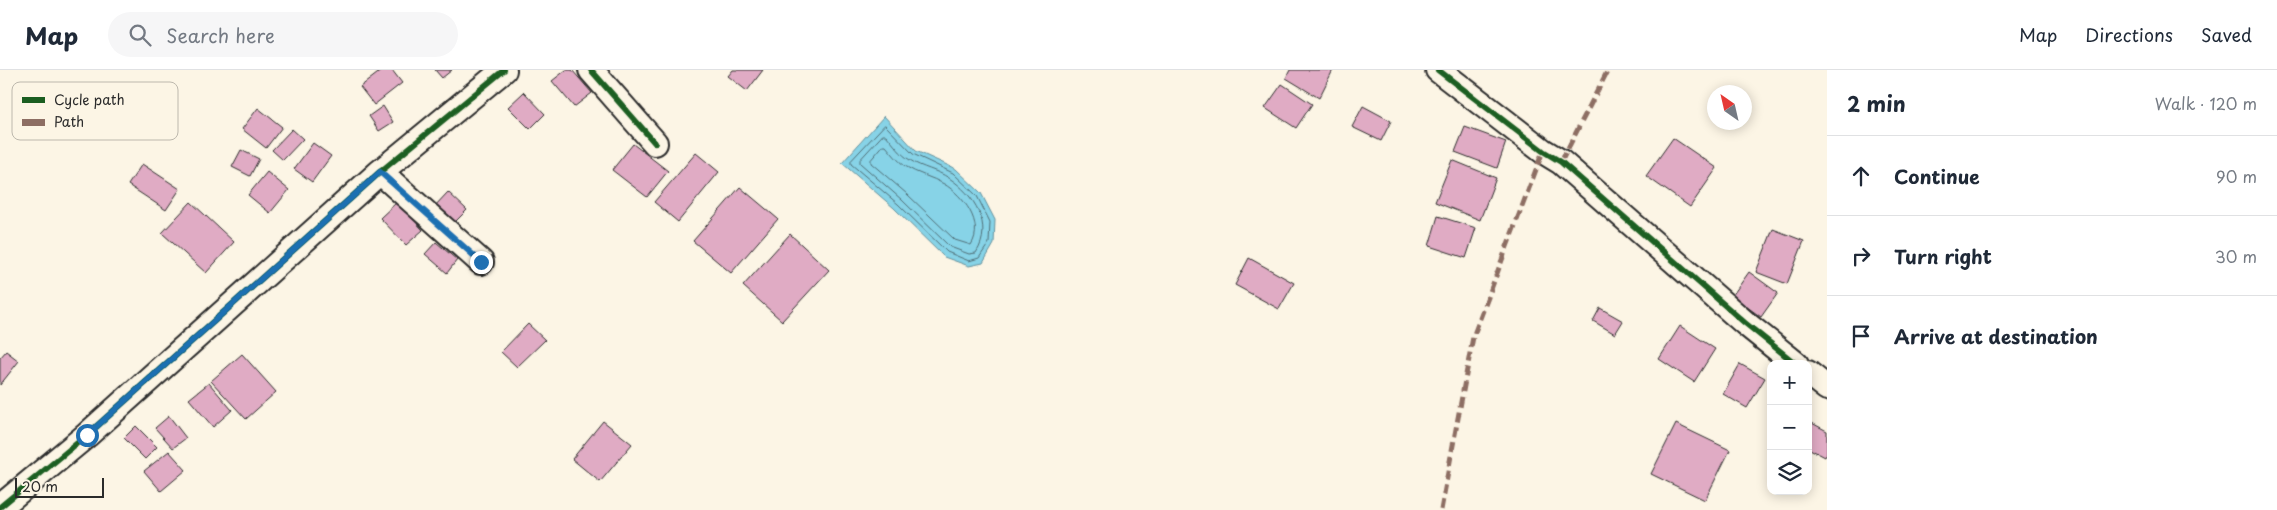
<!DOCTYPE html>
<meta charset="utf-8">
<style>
:root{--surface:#fff;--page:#f6f6f7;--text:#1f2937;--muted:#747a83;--line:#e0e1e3}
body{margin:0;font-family:"Playpen Sans",sans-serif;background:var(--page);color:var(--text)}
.controls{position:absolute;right:15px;bottom:15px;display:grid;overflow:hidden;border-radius:10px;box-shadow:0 2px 12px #0003}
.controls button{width:45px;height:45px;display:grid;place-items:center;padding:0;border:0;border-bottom:1px solid var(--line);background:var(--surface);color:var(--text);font:25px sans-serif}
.compass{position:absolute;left:1707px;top:15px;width:45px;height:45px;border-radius:50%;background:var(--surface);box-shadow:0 2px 12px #0003;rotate:326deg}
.scale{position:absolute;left:15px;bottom:12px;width:89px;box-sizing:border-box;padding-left:5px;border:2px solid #2b2b2b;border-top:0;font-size:14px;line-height:18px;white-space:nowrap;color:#2b2b2b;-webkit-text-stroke:4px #fcf5e5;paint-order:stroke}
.stop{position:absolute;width:15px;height:15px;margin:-11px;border:4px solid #1f6fb2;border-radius:50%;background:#fff}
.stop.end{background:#1f6fb2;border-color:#fff;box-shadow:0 1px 5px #0008}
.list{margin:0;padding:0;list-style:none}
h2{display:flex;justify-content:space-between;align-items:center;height:65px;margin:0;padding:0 20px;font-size:21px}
h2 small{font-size:16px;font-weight:400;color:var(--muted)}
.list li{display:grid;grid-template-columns:32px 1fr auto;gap:15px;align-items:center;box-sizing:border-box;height:80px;padding:0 20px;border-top:1px solid var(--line)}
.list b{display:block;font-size:19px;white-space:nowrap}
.list em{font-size:16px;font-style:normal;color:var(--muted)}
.icon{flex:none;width:28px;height:28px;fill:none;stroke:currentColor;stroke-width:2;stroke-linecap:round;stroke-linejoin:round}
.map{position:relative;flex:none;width:1827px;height:440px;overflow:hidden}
header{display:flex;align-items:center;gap:30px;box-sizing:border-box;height:70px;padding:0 25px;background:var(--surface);border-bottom:1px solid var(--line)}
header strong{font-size:24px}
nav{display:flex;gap:28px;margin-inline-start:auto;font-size:18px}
.search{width:350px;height:45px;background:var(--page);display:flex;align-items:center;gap:12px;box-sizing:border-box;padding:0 18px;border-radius:28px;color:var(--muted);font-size:19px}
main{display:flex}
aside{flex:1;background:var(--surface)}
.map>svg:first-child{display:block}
.water{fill:#87d3e7;stroke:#62909c}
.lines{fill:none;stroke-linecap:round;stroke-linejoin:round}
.shore{stroke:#506e76;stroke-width:1}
.building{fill:#e0abc4;stroke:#2b2b2b}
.minor-casing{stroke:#2b2b2b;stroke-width:28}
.minor{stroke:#fcf5e5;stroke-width:24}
.quiet{stroke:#8d6e63;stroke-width:5;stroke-dasharray:10 5;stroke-linecap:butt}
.cycleway-casing{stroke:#fcf5e5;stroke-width:9}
.cycleway{stroke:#1b5e20;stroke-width:6}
.route{stroke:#1f6fb2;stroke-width:6}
.key{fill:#fcf5e5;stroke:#bdb8ad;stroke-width:1}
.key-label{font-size:14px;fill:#2b2b2b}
</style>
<header>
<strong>Map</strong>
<div class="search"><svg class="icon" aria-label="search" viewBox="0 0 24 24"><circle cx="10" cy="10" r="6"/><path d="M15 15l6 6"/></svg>Search here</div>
<nav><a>Map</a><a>Directions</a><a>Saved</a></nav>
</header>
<main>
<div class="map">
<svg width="1827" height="440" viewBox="0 0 1827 440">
<rect width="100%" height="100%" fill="#fcf5e5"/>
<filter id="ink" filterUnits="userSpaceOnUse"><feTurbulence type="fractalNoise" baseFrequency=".02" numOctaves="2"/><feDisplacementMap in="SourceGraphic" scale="10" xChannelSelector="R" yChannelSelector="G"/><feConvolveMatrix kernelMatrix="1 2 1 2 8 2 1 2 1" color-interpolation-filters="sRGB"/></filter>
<g filter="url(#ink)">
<!-- water -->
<path class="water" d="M884,46L916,81L956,99L981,123L995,150L994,174L983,193L969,196L944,187L894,138L842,93Z"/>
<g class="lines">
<!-- shore -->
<path class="shore" d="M885,55L913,84L953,103L977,126L990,152L989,173L979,188L969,191L947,182L898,134L851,94V91Z
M883,65H886C893,73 901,85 910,90C922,98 937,100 949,108C974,124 994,156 976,183L969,184L950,177L902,130L860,93V90Z
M883,76H886C892,83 898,91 905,96C917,104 932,107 944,114C963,125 985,154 971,175L955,170L907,124L871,93V90Z"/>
</g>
<!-- building -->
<path class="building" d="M382,0H392L402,13L374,35L360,17Z
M435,0H452L442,8Z
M566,0H572L592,23L574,37L552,11Z
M733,0H763L747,21L728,6Z
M1290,0H1333L1319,28L1286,8Z
M1282,14L1312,34L1296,58L1265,38Z
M524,22L545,44L530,59L508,37Z
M383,36L393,52L379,61L369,46Z
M1363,36L1391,51L1381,71L1352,57Z
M258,38L282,57L266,78L242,59Z
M1465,57L1506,72L1497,98L1455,82Z
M292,59L303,69L283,90L272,80Z
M1673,68L1717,98L1690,137L1646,106Z
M313,73L331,86L312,112L294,99Z
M633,74L668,101L647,127L612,100Z
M241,80L259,89L250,106L232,97Z
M696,83L719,102L678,152L654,132Z
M1452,90L1496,108L1480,150L1435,132Z
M142,94L180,119L166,140L128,115Z
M267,102L289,120L270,143L248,125Z
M740,117L778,149L731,203L693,171Z
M448,122L467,140L451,156L433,138Z
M191,132L234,172L206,203L162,163Z
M397,132L423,160L406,175L380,148Z
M1438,146L1476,158L1466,188L1429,176Z
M1773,159L1804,171L1787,214L1756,202Z
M790,164L829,200L782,251L743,216Z
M436,172L457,190L447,203L425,184Z
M1249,188L1294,213L1279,239L1235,215Z
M1749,202L1778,223L1761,247L1732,226Z
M1600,238L1623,251L1615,264L1593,251Z
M528,254L545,270L517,297L501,282Z
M1680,256L1715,279L1694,312L1659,289Z
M6,281L19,291L0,315V288Z
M242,284L276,322L246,349L211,311Z
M1740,294L1765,308L1747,338L1723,324Z
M209,313L232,340L213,357L189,329Z
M169,346L186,368L173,378L155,358Z
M603,351L632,374L600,412L572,389Z
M1808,351L1827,361V383L1825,387L1808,378Z
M1676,354L1730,380L1705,430L1651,404Z
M136,356L157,377L145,389L124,368Z
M169,381L186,400L161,421L144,401Z"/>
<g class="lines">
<!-- minor casing -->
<g class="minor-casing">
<path id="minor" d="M591,0L655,73
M1438,0L1543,81L1561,92L1745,253L1796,294
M380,102L481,192
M1808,303L1827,318
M0,437L87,365L380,102L504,0"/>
</g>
<!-- minor -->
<use href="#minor" class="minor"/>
<!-- quiet -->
<path class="quiet" d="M1561,92L1608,0
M1441,440L1473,267L1543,81"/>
<!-- cycleway casing -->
<g class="cycleway-casing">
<path id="cycleway" d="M591,0L655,73
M1438,0L1543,81L1561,92L1745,253L1796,294
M0,437L87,365L380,102L504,0"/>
</g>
<!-- cycleway -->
<use href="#cycleway" class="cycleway"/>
</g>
</g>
<g class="lines" filter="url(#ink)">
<!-- route -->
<path class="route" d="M87,365L380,102L481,192"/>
</g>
<!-- legend -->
<rect x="12" y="12" width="166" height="58" rx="8" class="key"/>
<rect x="22" y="27" width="23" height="6" fill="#1b5e20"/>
<rect x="22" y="49" width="23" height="7" fill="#8d6e63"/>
<g class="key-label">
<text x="54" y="35">Cycle path</text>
<text x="54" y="57">Path</text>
</g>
</svg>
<div class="controls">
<button>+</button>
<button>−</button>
<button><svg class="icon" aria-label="layers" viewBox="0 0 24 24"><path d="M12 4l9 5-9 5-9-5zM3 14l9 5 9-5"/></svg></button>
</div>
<svg class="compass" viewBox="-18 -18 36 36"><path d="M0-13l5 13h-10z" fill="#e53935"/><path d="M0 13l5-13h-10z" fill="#747a83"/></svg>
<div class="scale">20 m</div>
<div class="stop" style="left:87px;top:365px"></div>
<div class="stop end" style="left:481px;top:192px"></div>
</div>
<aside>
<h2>2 min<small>Walk · 120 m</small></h2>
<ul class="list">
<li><svg class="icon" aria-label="ahead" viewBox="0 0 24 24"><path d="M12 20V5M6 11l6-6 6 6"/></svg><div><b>Continue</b></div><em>90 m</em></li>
<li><svg class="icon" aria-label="right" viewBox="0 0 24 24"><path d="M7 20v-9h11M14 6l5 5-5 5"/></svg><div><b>Turn right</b></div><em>30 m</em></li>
<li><svg class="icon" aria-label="arrive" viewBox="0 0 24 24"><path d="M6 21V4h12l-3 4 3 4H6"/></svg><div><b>Arrive at destination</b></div></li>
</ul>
</aside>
</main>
